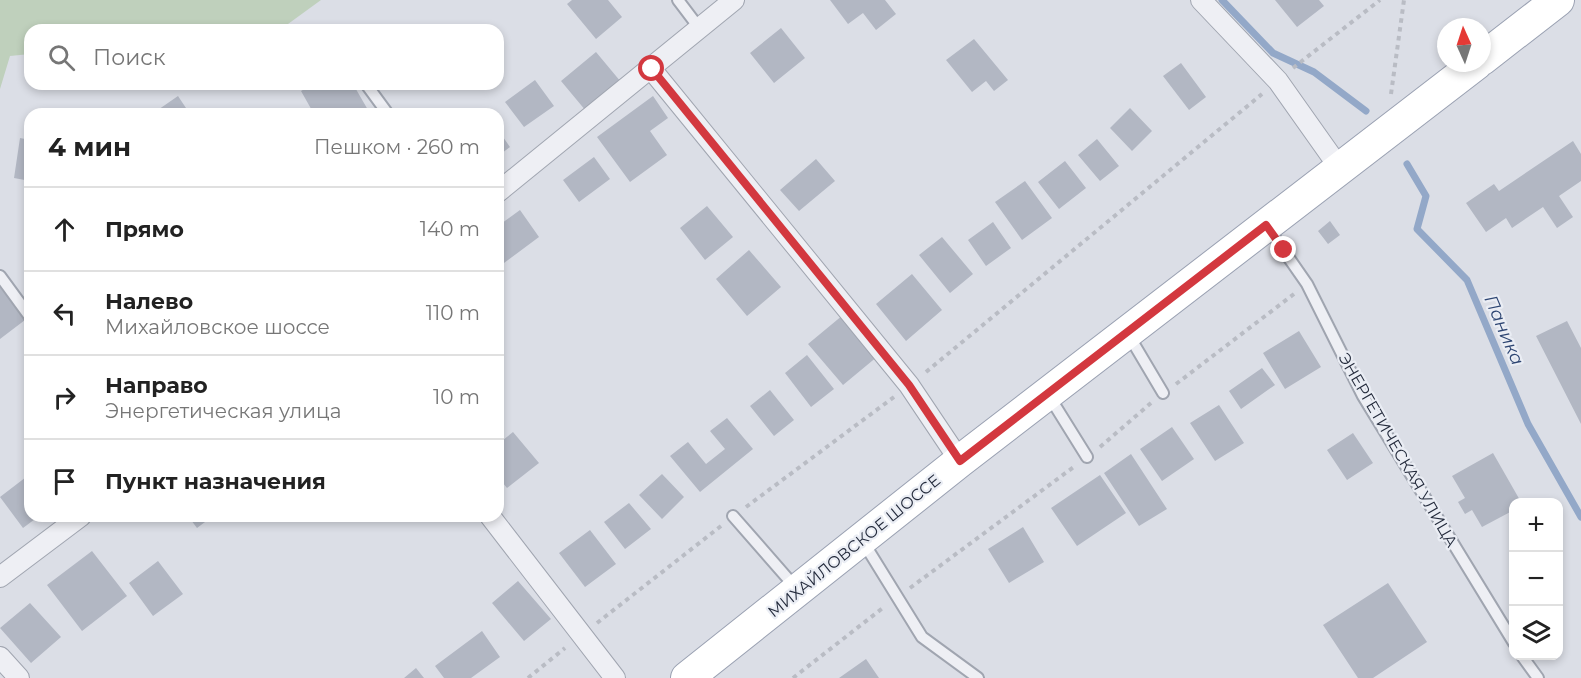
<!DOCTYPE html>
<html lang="ru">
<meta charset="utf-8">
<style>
:root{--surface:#fff;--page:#f2f2f2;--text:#222;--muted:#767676;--line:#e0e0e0}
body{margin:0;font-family:Montserrat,sans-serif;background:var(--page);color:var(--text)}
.controls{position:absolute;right:18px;bottom:18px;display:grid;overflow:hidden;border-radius:12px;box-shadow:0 3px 9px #0003}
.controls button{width:54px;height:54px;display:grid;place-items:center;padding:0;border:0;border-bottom:2px solid var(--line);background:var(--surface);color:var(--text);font:30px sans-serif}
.compass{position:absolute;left:1437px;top:18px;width:54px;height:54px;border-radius:50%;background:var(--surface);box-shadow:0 3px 9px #0003;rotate:357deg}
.stop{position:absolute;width:18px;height:18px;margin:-14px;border:4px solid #d3383f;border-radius:50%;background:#fff}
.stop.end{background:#d3383f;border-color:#fff;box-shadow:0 2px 6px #0008}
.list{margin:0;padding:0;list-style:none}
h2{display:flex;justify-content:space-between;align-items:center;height:78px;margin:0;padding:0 24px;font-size:26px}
h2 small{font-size:20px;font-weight:400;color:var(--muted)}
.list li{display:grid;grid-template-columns:39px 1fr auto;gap:18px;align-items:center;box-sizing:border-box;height:84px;padding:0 24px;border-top:2px solid var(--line)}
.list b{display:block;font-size:22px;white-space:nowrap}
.list p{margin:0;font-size:20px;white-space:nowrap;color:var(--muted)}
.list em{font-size:20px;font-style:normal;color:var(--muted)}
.icon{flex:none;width:33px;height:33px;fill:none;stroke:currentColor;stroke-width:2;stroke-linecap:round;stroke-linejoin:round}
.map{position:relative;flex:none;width:1581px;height:678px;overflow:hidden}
.search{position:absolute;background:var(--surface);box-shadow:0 3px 9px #0003;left:24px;top:24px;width:480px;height:66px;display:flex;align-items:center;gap:15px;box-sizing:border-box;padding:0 21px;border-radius:18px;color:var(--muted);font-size:22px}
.panel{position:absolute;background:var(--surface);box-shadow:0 3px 9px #0003;left:24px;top:108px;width:480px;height:414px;border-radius:18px}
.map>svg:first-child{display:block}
.green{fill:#bfd0bc}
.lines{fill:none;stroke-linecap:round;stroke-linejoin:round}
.stream{stroke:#93a8c8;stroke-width:7}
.building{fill:#b2b7c3}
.lane-casing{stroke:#a0a5b0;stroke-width:14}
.street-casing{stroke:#a0a5b0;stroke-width:22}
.primary-casing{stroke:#9aa1b2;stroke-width:34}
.path{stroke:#b9bcc4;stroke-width:4;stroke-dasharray:4.5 4.5;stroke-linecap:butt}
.lane{stroke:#eeeff4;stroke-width:10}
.street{stroke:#eeeff4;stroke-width:20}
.primary{stroke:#fff;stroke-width:32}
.route{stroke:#d3383f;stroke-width:8}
.labels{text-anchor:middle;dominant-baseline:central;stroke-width:4.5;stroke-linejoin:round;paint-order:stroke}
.street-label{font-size:16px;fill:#242b3c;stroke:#eaedf4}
.water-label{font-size:18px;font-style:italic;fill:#2d4572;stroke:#eaedf4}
</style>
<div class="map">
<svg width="1581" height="678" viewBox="0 0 1581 678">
<rect width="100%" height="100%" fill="#dbdee6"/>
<!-- green -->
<path class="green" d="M0,0H321L288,24L238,30H30V54L10,56L0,89Z"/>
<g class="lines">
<!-- stream -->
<path class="stream" d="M1222,0L1273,53L1314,72L1366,111
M1407,164L1426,196L1417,229L1467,280L1528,424L1581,517"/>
</g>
<!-- building -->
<path class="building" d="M572,0H608L622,17L596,39L567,4Z
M830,0H885L896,14L876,30L863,13L848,24Z
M1275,0H1319L1324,6L1297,27Z
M781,28L805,58L774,83L750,53Z
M974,39L1008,80L994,91L986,81L972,92L946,60Z
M596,52L621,82L586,111L561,81Z
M1181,63L1206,97L1189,110L1163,76Z
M535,80L554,106L524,127L505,102Z
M313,84H353L368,110L360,114H314L301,91Z
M178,96L190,114H152Z
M653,96L668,118L650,131L667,155L630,182L597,137Z
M1130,108L1152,131L1132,151L1110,128Z
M498,130L510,147L498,156Z
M20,138L30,140V181L14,178Z
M1097,139L1119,166L1100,181L1078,155Z
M1573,141L1581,154V181L1559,196L1573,217L1557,228L1543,207L1512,228L1506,218L1486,232L1466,203L1494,184L1499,191Z
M594,157L610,179L579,202L563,180Z
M816,159L835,181L799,211L780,190Z
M1065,161L1086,188L1059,209L1038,182Z
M1025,181L1052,218L1022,240L995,202Z
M707,206L733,237L705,260L680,228Z
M520,210L539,237L500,266L498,226Z
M1330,221L1340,235L1328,244L1318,231Z
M993,222L1011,248L986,266L968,240Z
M942,237L973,274L950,293L919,255Z
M749,250L781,287L747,316L716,279Z
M912,274L942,310L906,341L876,304Z
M0,287L25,320L0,339Z
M843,315L878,356L843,385L808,344Z
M1567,321L1581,348V424L1536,336Z
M1299,331L1321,367L1285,389L1263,353Z
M807,355L834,389L811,407L785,373Z
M1262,368L1275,385L1241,409L1229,391Z
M770,390L794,420L774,436L750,406Z
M1219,405L1244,443L1215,461L1190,423Z
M727,418L753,449L700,492L670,456L688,442L706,464L725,449L710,431Z
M1172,427L1194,459L1162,481L1140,449Z
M513,432L539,463L507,488L498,477V444Z
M1353,433L1373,463L1347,480L1327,450Z
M1493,453L1521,502H1514V510L1482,527L1472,510L1465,514L1458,502L1465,498L1452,476Z
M1131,454L1167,509L1139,526L1104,473Z
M30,474V516H39L23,528L0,497Z
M662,474L684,497L662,519L639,495Z
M1100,475L1126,513L1077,546L1051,508Z
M629,503L651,529L625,549L604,522Z
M188,516H213L197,528Z
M1023,527L1044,562L1009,583L988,549Z
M590,530L616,564L585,587L559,553Z
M92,551L127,596L82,631L47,585Z
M158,561L183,594L153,616L129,583Z
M518,581L551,619L524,641L492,603Z
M1388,583L1427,642L1373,678H1358L1323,625Z
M30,603L61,637L31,663L0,628Z
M482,631L500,657L471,678H444L435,666Z
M866,659L879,678H839Z
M416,668L424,678H404Z"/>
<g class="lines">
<!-- lane casing -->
<g class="lane-casing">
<path id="lane" d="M678,0L700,29
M366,84L388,114
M1268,228L1307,284L1363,396L1514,643
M0,276L30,317
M1128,334L1163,393
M1049,396L1087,457
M733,516L796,588
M862,540L922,637L978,678
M1522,656L1538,678"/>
</g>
<!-- street casing -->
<g class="street-casing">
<path id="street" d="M1201,0L1278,81L1341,170
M652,70L909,385L960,461
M498,192L734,0
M490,516L615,678
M0,577L81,516
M0,657L19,678"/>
</g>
<!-- primary casing -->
<g class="primary-casing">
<path id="primary" d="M1482,59L1558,0
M687,678L960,461L1477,63"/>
</g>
<!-- path -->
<path class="path" d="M1293,68L1380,0
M1391,94L1404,0
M926,372L1262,94
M1176,384L1294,294
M1100,447L1151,403
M746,507L894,397
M910,588L1075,466
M597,623L721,526
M528,678L565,648
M793,678L884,607"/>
<!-- lane -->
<use href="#lane" class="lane"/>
<!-- street -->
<use href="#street" class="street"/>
<!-- primary -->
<use href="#primary" class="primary"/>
</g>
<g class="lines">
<!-- route -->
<path class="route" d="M652,69L909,385L960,461L1266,225L1284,250"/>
</g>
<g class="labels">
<!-- street labels -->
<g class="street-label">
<text transform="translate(1398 450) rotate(60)">ЭНЕРГЕТИЧЕСКАЯ УЛИЦА</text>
<text transform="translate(854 546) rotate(-39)">МИХАЙЛОВСКОЕ ШОССЕ</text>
</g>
<!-- water labels -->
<g class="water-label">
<text transform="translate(1504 330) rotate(67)">Паника</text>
</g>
</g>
</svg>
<div class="controls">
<button>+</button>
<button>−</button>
<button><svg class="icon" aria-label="layers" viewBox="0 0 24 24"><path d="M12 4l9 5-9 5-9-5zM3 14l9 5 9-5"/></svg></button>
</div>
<svg class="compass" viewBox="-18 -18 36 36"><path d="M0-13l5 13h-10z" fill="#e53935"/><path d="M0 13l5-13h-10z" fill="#767676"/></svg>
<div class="stop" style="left:652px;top:69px"></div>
<div class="stop end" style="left:1284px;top:250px"></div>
<div class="search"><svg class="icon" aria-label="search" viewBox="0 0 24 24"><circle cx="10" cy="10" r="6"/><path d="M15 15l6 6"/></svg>Поиск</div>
<section class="panel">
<h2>4 мин<small>Пешком · 260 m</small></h2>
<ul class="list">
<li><svg class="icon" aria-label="ahead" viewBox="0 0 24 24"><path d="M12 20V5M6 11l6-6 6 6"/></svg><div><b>Прямо</b></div><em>140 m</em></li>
<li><svg class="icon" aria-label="left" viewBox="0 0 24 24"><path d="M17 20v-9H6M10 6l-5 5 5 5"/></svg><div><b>Налево</b><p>Михайловское шоссе</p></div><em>110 m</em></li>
<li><svg class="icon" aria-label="right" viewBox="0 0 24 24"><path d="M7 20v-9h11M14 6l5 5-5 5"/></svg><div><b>Направо</b><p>Энергетическая улица</p></div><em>10 m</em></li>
<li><svg class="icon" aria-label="arrive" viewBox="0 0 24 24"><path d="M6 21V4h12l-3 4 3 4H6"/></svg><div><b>Пункт назначения</b></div></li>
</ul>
</section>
</div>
